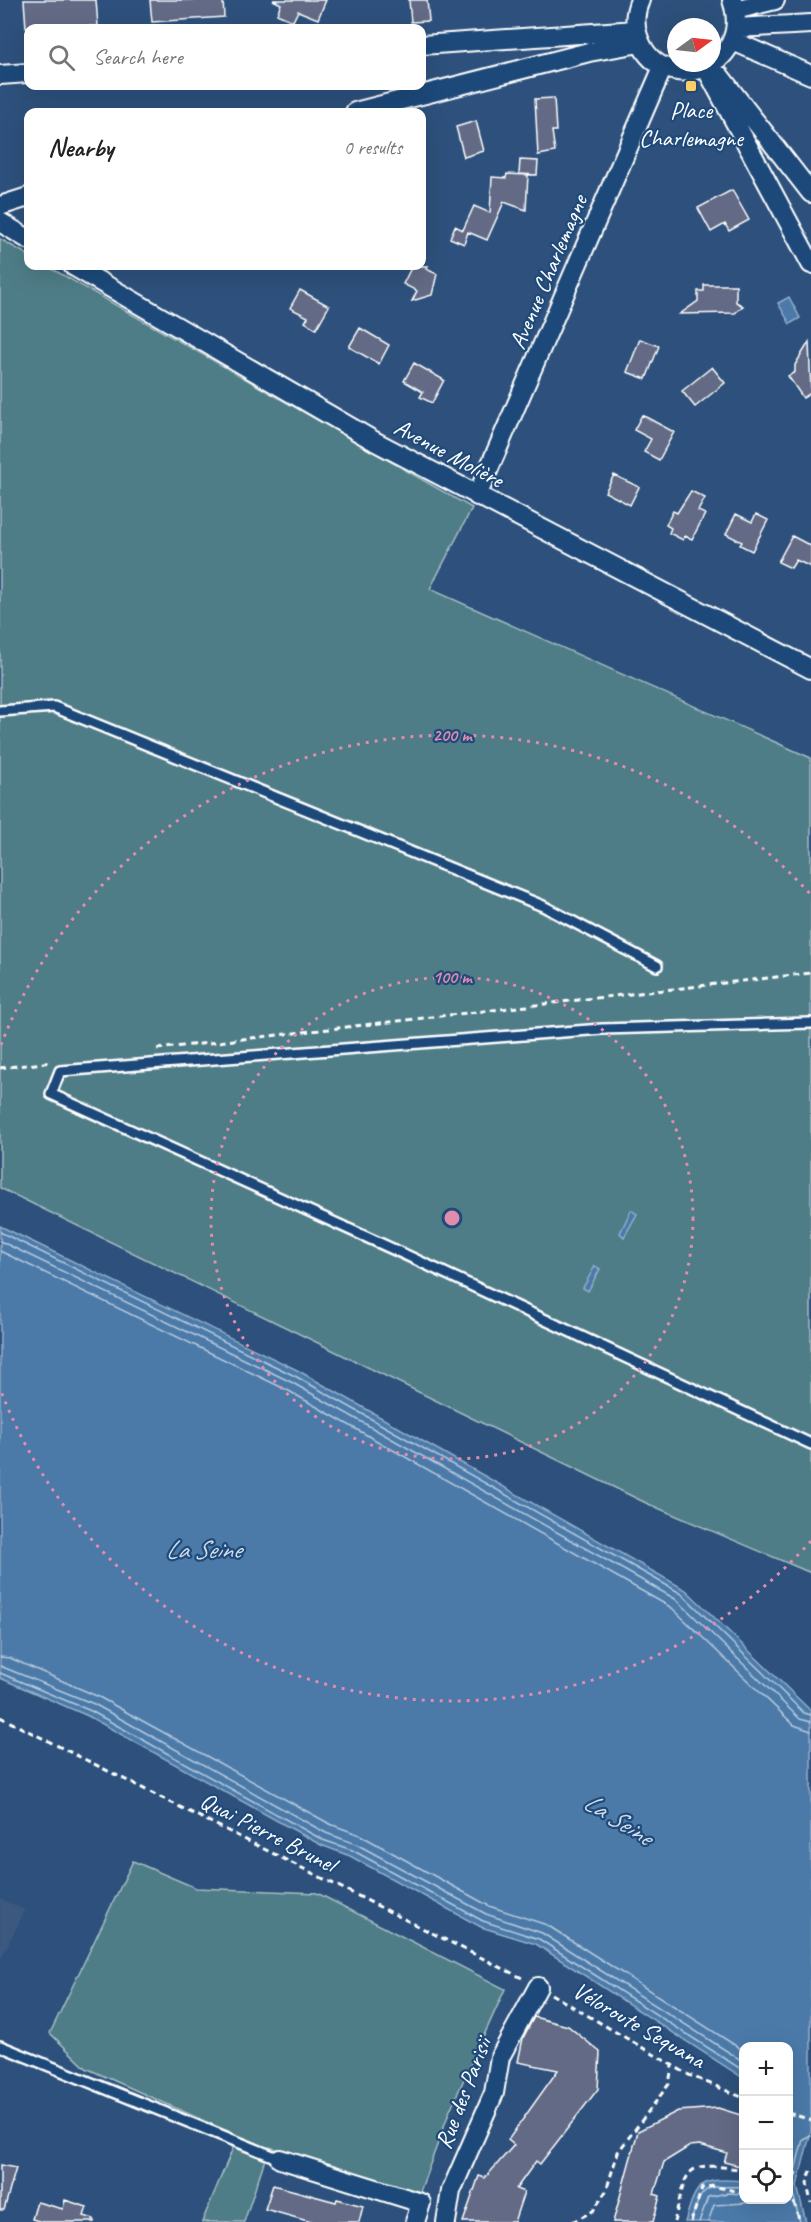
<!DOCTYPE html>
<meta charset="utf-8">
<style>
:root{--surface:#fff;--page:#f2f2f2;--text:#222;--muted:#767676;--line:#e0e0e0}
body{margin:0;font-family:Caveat,sans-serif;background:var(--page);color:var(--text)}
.controls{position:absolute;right:18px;bottom:18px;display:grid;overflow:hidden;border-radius:12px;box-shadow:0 6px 24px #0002}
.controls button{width:54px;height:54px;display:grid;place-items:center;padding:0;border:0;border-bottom:2px solid var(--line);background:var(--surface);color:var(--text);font:30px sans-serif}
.compass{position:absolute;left:667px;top:18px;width:54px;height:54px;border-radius:50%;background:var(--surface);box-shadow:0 6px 24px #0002;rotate:75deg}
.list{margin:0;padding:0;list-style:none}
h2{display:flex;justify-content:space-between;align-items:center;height:78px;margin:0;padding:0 24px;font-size:26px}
h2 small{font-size:20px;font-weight:400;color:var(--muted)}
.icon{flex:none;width:33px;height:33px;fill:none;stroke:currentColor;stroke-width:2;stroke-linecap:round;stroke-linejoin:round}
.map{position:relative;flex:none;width:811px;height:2222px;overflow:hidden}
.search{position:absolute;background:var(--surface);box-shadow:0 6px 24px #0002;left:24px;top:24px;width:402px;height:66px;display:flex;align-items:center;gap:15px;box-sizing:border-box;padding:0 21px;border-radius:12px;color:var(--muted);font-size:22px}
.panel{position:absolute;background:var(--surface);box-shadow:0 6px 24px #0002;left:24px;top:108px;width:402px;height:162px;border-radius:12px}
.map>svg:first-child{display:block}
.built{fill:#3d597f}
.green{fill:#4f7d87;stroke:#a7bec3;stroke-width:1.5}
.water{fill:#4c7aa9;stroke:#94afcb;stroke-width:1.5}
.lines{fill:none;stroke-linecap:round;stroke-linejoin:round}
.shore{stroke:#b7cadd;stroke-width:1.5}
.building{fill:#636b85;stroke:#fff;stroke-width:1.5}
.lane-casing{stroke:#fff;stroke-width:14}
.street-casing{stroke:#fff;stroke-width:22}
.path{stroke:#fff;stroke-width:3;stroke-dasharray:6 4.5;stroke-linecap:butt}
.lane{stroke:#1f4a7a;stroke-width:9}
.street{stroke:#1f4a7a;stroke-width:18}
.ring{fill:none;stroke:#e08cad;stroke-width:3;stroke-dasharray:3 6}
.poi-dot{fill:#ffd166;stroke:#1f4a7a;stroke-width:2}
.labels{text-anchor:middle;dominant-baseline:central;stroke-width:4.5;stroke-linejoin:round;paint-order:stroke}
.poi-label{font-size:24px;fill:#fff;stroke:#1f4a7a}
.street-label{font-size:24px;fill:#fff;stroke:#1f4a7a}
.water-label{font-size:26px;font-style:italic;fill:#d2deea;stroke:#1f4a7a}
.centre{fill:#e08cad;stroke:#1f4a7a;stroke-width:3}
.ring-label{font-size:18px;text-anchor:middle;font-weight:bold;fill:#e08cad;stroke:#1f4a7a;stroke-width:4.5;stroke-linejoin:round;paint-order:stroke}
</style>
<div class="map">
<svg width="811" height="2222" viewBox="0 0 811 2222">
<rect width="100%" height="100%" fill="#2d517c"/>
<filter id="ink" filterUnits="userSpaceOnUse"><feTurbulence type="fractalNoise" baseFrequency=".0167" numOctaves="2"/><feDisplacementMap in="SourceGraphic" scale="12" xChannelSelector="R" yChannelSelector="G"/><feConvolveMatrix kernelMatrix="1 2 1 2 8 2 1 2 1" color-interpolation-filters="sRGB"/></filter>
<g filter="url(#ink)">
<!-- built -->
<path class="built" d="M0,1899L25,1910L0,1960Z"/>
<!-- green -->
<path class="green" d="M0,239L28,255V266H47L472,508L430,589L811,758V1573L646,1503L0,1188Z
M133,1861L196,1888L317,1893L505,1989L450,2110L418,2197L269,2147L244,2222H202L238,2136L86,2068L50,2033Z"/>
<!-- water -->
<path class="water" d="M789,297L800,318L790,324L778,303Z
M631,1210L637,1214L624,1237L620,1233Z
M0,1226L297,1370L686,1590L811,1711V2131L797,2186L806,2222H685C696,2183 700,2177 743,2181L744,2200H788V2046H744L743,2078L536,1944L481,1927L350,1856L321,1845L88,1716L0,1678Z
M595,1266L600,1269L588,1291L583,1288Z"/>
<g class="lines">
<!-- shore -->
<path class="shore" d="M0,1232L295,1376L682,1594L804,1713L811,1715
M0,1241L291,1382L677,1600L800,1719L811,1722
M0,1251L287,1390L672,1608L794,1725L811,1731
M0,1657L10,1658L99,1697L330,1824L360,1835L489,1906L547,1925L744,2051
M0,1666L94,1704L326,1833L356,1844L486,1914L542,1933L744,2062
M0,1673L91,1711L323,1840L352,1850L483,1921L539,1939L744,2071
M691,2222C702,2184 705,2186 744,2187
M699,2222L708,2197L727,2193L744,2194
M708,2222L714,2205L745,2203L755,2200
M800,2222L791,2186L803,2139L811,2135"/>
</g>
<!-- building -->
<path class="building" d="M24,0H96L98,26L26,28Z
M150,0H223L224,17L152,22Z
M273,0H326L318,19L298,11L293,21L277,14L281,4Z
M409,0H427L429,21L411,22Z
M554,98L556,131H552L555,152L538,155L535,99Z
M476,121L484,151L464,157L456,127Z
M520,160L538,161L537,175L519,174Z
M507,174L528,175L526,210L504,202L487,240L468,232L464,244L450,238L455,226L463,230L474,206L490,213L492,177L506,178Z
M732,190L749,220L729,231L725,224L711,232L698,208Z
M412,266H428L426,269L437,274L432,295L412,301L417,291L403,284Z
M704,285H736V302L743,306L735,313L680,314L698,301V291H704Z
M300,290L329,306L316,329L305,322L308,317L290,308Z
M360,328L389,345L379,364L349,347Z
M640,339L659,346L646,379L627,372Z
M809,342L811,393L803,398L788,376L795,372V365Z
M414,363L444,380L432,403L420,397L423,392L404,381Z
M712,367L725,383L695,407L682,391Z
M642,415L674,432L659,460L644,452L651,439L634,430Z
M614,475L639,487L630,505L605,492Z
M691,491L705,498L698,511L705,514L692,539L685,536L683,540L669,533L671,528L666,525L673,511L677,513Z
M736,514L752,522L756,514L768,520L752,551L740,545L742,542L726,534Z
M792,536L811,546V567L796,560L791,568L778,562Z
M534,2017L568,2026L600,2052L598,2089L540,2164L536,2161L516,2189L524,2192L514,2222H463L479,2176L485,2178L514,2145L508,2140L558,2070L518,2062L523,2038Z
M718,2108L744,2116V2167L724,2162L727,2153L700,2145L690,2146L664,2162L654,2194L660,2196L653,2222H613L638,2131L678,2111Z
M0,2165L16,2168L4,2210H0Z
M273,2185L336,2202L337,2199L363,2206L359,2222H311L265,2209Z
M65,2200L87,2207L84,2216L94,2219V2222H42L32,2219L37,2202L63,2209Z"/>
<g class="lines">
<!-- lane casing -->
<g class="lane-casing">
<path id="lane" d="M0,711L54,707L543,906L657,966
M811,1023L602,1029L60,1071L51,1094L406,1255L811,1444
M0,2046L280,2159"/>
</g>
<!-- street casing -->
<g class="street-casing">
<path id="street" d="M640,0C635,11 634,24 638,36C659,101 756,69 732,0
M735,10L775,0
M736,28L811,24
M733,41L811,75
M422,45L636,30
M706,68L811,264
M0,75L28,73
M720,76L811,193
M355,112L589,52L640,43
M0,206L28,197
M0,222L28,239
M73,266L376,442L811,669
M477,496L663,67
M280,2159L421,2203L415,2222
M446,2222L451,2191L494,2093L500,2057L538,1987"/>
</g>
<!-- path -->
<path class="path" d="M157,1049L811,973
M0,1068L52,1062
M0,1717L524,1979
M551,1994L689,2075L744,2098
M788,2113L811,2120
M811,2171L807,2183L811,2203
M796,2172L790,2190L800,2222
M572,2222L593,2211L606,2191L618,2152L669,2084L672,2066
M674,2222C688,2167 682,2160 744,2170
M691,2222L702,2188L713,2186L744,2193"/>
<!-- lane -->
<use href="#lane" class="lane"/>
<!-- street -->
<use href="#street" class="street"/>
</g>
</g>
<!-- distance rings -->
<g class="ring">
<circle cx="452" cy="1218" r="241"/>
<path d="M811 1541A483 483 0 0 1 1 1391M1 1045A483 483 0 0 1 811 895"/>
</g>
<!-- markers -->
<rect class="poi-dot" x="685" y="80" width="12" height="12" rx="3"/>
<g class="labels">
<!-- poi labels -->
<g class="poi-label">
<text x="691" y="110">Place<tspan x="691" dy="28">Charlemagne</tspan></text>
</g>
<!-- street labels -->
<g class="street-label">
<text transform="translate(548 272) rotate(-67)">Avenue Charlemagne</text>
<text transform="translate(449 453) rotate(28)">Avenue Molière</text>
<text transform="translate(268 1832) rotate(27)">Quai Pierre Brunel</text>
<text transform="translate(639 2025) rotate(30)">Véloroute Sequana</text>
<text transform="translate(463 2093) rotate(-69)">Rue des Parisii</text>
</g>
<!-- water labels -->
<g class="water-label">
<text x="203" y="1549">La Seine</text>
<text transform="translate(618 1819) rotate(32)">La Seine</text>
</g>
</g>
<circle cx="452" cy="1218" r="9" class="centre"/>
<g class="ring-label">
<text x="452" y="741">200 m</text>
<text x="452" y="983">100 m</text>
</g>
</svg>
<div class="controls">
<button>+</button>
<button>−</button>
<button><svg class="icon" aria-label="locate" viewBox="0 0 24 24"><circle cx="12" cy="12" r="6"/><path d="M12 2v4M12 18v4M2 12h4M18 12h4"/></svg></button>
</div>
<svg class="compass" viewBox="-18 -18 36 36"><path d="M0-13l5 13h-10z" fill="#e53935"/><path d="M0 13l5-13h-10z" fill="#767676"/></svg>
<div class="search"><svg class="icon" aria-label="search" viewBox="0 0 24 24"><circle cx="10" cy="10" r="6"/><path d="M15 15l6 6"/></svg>Search here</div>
<section class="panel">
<h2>Nearby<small>0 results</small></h2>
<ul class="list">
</ul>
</section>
</div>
